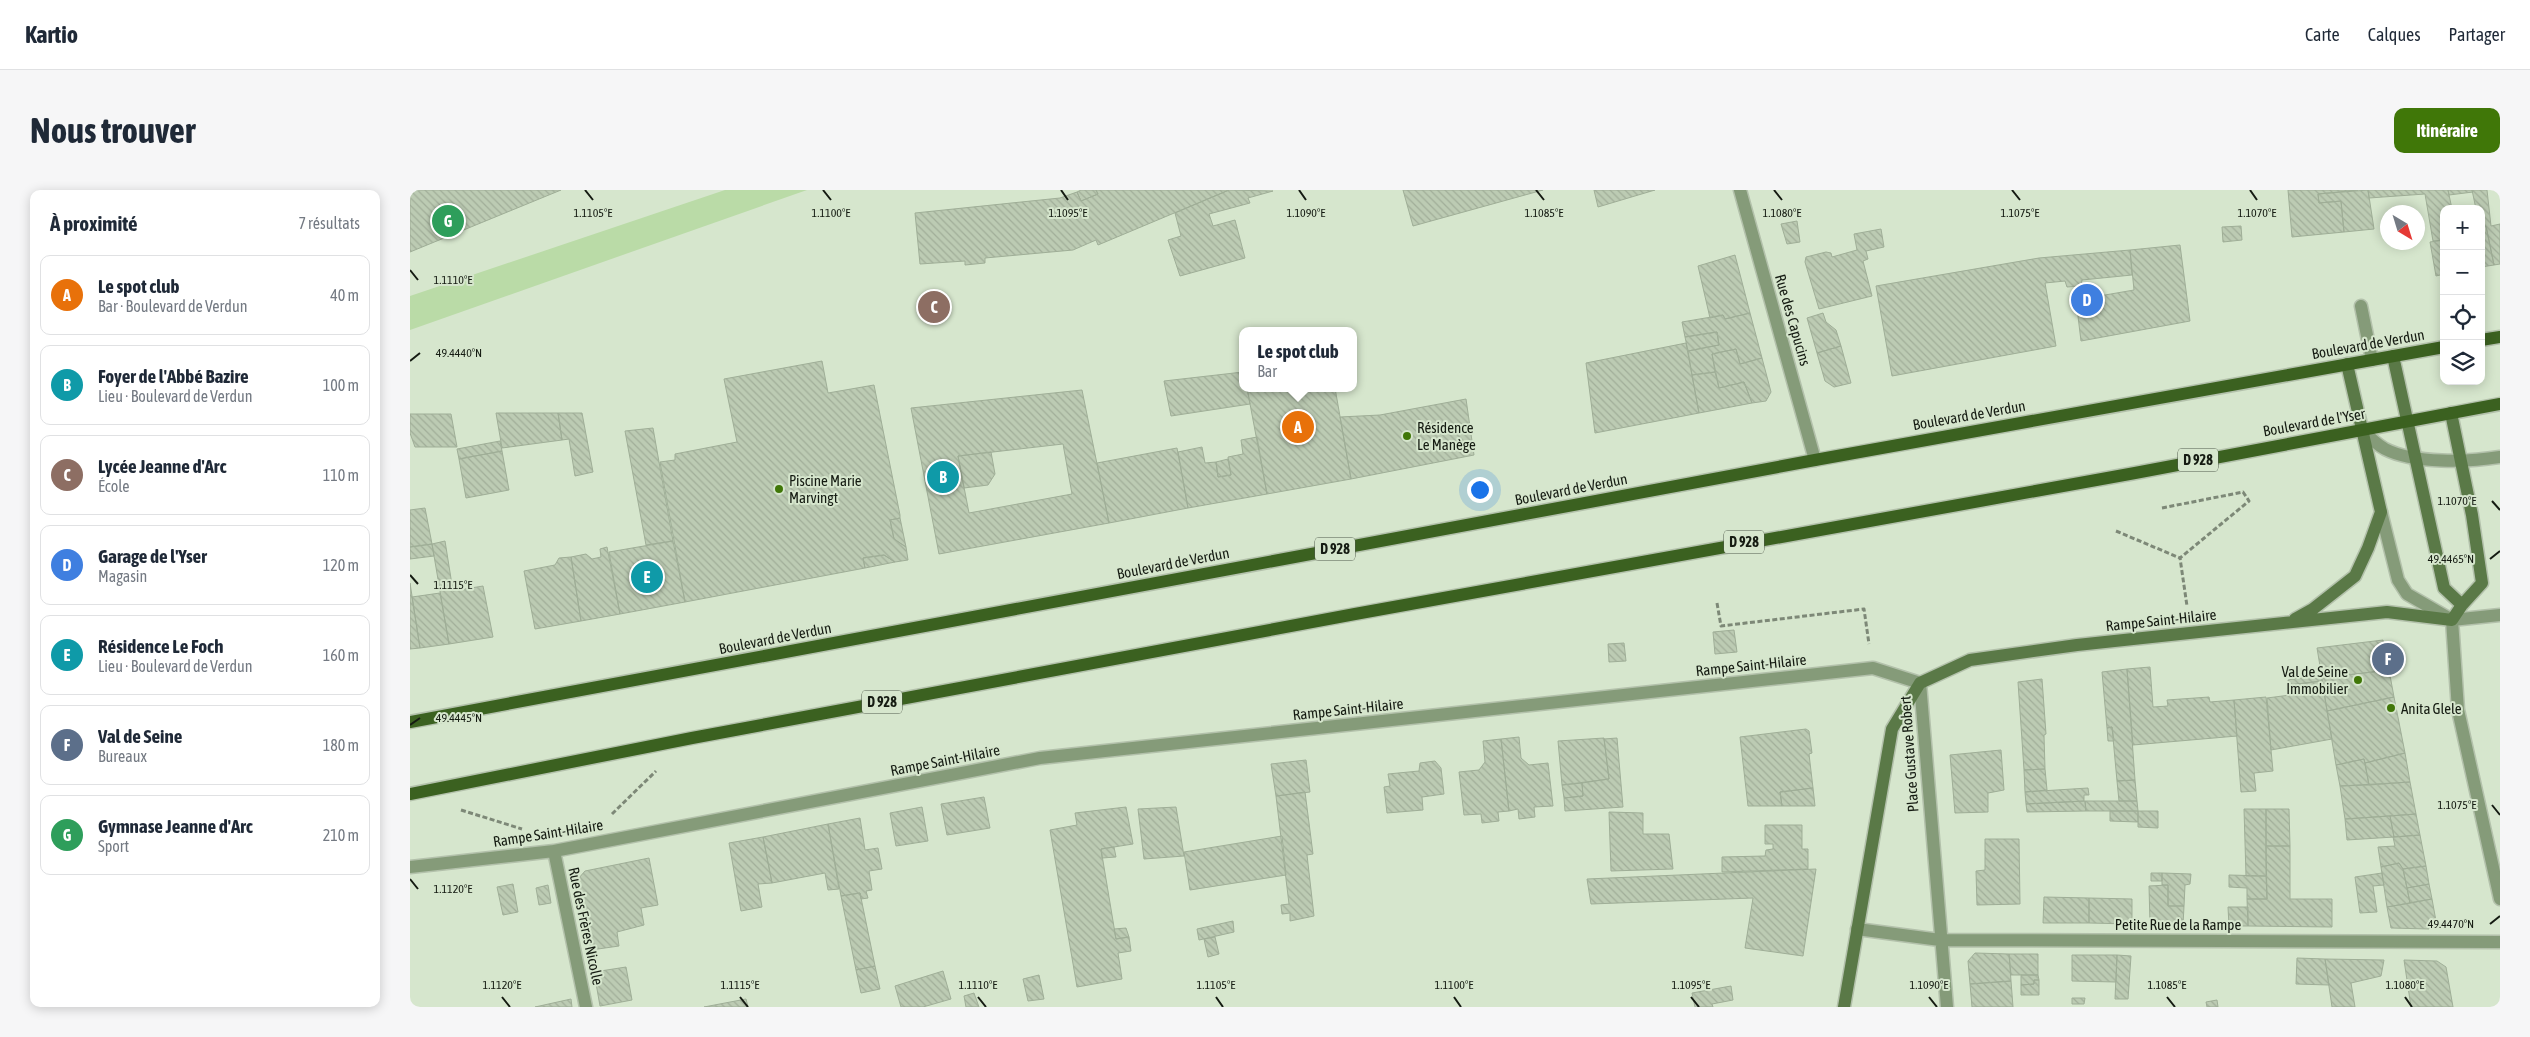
<!DOCTYPE html>
<html lang="fr">
<meta charset="utf-8">
<style>
:root{--surface:#fff;--page:#f6f6f7;--text:#1f2937;--muted:#747a83;--line:#e0e1e3;--accent:#407708}
body{margin:0;font-family:"Asap Condensed",sans-serif;background:var(--page);color:var(--text)}
.controls{position:absolute;right:15px;top:15px;display:grid;overflow:hidden;border-radius:10px;box-shadow:0 2px 12px #0003}
.controls button{width:45px;height:45px;display:grid;place-items:center;padding:0;border:0;border-bottom:1px solid var(--line);background:var(--surface);color:var(--text);font:25px sans-serif}
.compass{position:absolute;left:1970px;top:15px;width:45px;height:45px;border-radius:50%;background:var(--surface);box-shadow:0 2px 12px #0003;rotate:142deg}
.you{position:absolute;left:1069px;top:299px;width:18px;height:18px;margin:-12px;border:4px solid #fff;border-radius:50%;background:#1a73e8;box-shadow:0 0 0 8px #1a73e833}
.badge{display:grid;place-items:center;width:32px;height:32px;border-radius:50%;background:var(--accent);color:#fff;font-size:16px;font-weight:700}
.pin{position:absolute;translate:-50% -50%;border:2px solid #fff;box-shadow:0 1px 5px #0006}
.popup{position:absolute;left:829px;top:137px;width:118px;height:65px;box-sizing:border-box;display:grid;place-content:center;border-radius:10px;background:var(--surface);filter:drop-shadow(0 1px 4px #0005);font-size:16px;white-space:nowrap;color:var(--muted)}
.popup b{font-size:19px;color:var(--text)}
.popup::after{content:'';position:absolute;left:50%;top:100%;margin-left:-10px;border:10px solid transparent;border-top-color:var(--surface)}
.list{margin:0;padding:0;list-style:none}
h2{display:flex;justify-content:space-between;align-items:center;height:65px;margin:0;padding:0 20px;font-size:21px}
h2 small{font-size:16px;font-weight:400;color:var(--muted)}
.list li{display:grid;grid-template-columns:32px 1fr auto;gap:15px;align-items:center;box-sizing:border-box;height:80px;margin:0 10px 10px;padding:0 10px;border:1px solid var(--line);border-radius:10px}
.list b{display:block;font-size:19px;white-space:nowrap}
.list p{margin:0;font-size:16px;white-space:nowrap;color:var(--muted)}
.list em{font-size:16px;font-style:normal;color:var(--muted)}
.icon{flex:none;width:28px;height:28px;fill:none;stroke:currentColor;stroke-width:2;stroke-linecap:round;stroke-linejoin:round}
.map{position:relative;flex:none;width:2090px;height:817px;overflow:hidden;border-radius:10px}
header{display:flex;align-items:center;gap:30px;box-sizing:border-box;height:70px;padding:0 25px;background:var(--surface);border-bottom:1px solid var(--line)}
header strong{font-size:24px}
nav{display:flex;gap:28px;margin-inline-start:auto;font-size:18px}
.intro{display:flex;align-items:center;justify-content:space-between;box-sizing:border-box;height:120px;padding:0 30px}
h1{margin:0;font-size:35px}
.button{padding:12px 22px;border-radius:10px;background:var(--accent);color:#fff;font-size:18px;font-weight:700}
main{display:flex;gap:30px;padding:0 30px}
aside{flex:1;background:var(--surface);border-radius:10px;box-shadow:0 2px 12px #0003}
.map>svg:first-child{display:block}
.green{fill:#badba7}
.building{fill:url(#building-back-hatch);stroke:#9fae97;fill-rule:evenodd}
.lines{fill:none;stroke-linecap:round;stroke-linejoin:round}
.lane-casing{stroke:#b3c1ab;stroke-width:15}
.street-casing{stroke:#b3c1ab;stroke-width:15}
.secondary-casing{stroke:#b3c1ab;stroke-width:15}
.primary-casing{stroke:#b3c1ab;stroke-width:15}
.path{stroke:#7d8877;stroke-width:3;stroke-dasharray:5 2.5;stroke-linecap:butt}
.lane{stroke:#859b79;stroke-width:12}
.street{stroke:#859b79;stroke-width:12}
.secondary{stroke:#5a7947;stroke-width:12}
.primary{stroke:#3b6120;stroke-width:12}
.ticks{fill:none;stroke:#151b12;stroke-width:2}
.poi-dot{fill:#407708;stroke:#d6e6cd;stroke-width:2}
.labels{text-anchor:middle;dominant-baseline:central;stroke-width:4;stroke-linejoin:round;paint-order:stroke}
.shield{fill:#d6e6cd;stroke:#4f584a;stroke-width:1}
.shield-label{font-size:14px;font-weight:bold;fill:#151b12}
.street-label{font-size:15px;fill:#151b12;stroke:#d6e6cd}
.poi-label{font-size:15px;fill:#151b12;stroke:#d6e6cd;text-anchor:start}
.ticks-label{font-size:12px;text-anchor:middle;fill:#151b12;stroke:#d6e6cd;stroke-width:4;stroke-linejoin:round;paint-order:stroke}
</style>
<header>
<strong>Kartio</strong>
<nav><a>Carte</a><a>Calques</a><a>Partager</a></nav>
</header>
<div class="intro"><h1>Nous trouver</h1><a class="button">Itinéraire</a></div>
<main>
<aside>
<h2>À proximité<small>7 résultats</small></h2>
<ul class="list">
<li><span class="badge" style="background:#e8710a">A</span><div><b>Le spot club</b><p>Bar · Boulevard de Verdun</p></div><em>40 m</em></li>
<li><span class="badge" style="background:#0f9aa8">B</span><div><b>Foyer de l'Abbé Bazire</b><p>Lieu · Boulevard de Verdun</p></div><em>100 m</em></li>
<li><span class="badge" style="background:#8d6e63">C</span><div><b>Lycée Jeanne d'Arc</b><p>École</p></div><em>110 m</em></li>
<li><span class="badge" style="background:#3f7fe0">D</span><div><b>Garage de l'Yser</b><p>Magasin</p></div><em>120 m</em></li>
<li><span class="badge" style="background:#0f9aa8">E</span><div><b>Résidence Le Foch</b><p>Lieu · Boulevard de Verdun</p></div><em>160 m</em></li>
<li><span class="badge" style="background:#5c6f8a">F</span><div><b>Val de Seine</b><p>Bureaux</p></div><em>180 m</em></li>
<li><span class="badge" style="background:#2e9e5b">G</span><div><b>Gymnase Jeanne d'Arc</b><p>Sport</p></div><em>210 m</em></li>
</ul>
</aside>
<div class="map">
<svg width="2090" height="817" viewBox="0 0 2090 817">
<defs>
<pattern id="building-back-hatch" width="6" height="6" patternUnits="userSpaceOnUse" patternTransform="scale(1.25)"><rect width="6" height="6" fill="#bccbb3"/><path d="M-1 5l2 2M0 0l6 6M5-1l2 2" fill="none" stroke="#a1ae99"/></pattern>
</defs>
<rect width="100%" height="100%" fill="#d6e6cd"/>
<!-- green -->
<path class="green" d="M315,0H397L0,140V106Z"/>
<!-- building -->
<path class="building" d="M0,0H151L0,62Z
M671,0H686L688,4L671,11L667,2Z
M686,0H819L688,55L686,50L663,60L575,68V73L555,75V71L510,74L505,23L650,8L667,2L671,11L688,4Z
M819,0L863,1L838,8L840,13L799,24L803,36L825,30L835,68L770,86L758,50L771,46L765,23Z
M993,0H1133L1003,36Z
M1184,0H1245L1188,17Z
M1878,0H1948L1908,4L1909,13L1931,11L1934,42L1882,47Z
M1958,0H2038L2042,19H2034V50L2023,51L2015,4L1959,8Z
M1958,0L1964,39L1934,42L1931,11L1909,13L1908,4Z
M2038,0H2062L2063,2L2039,5Z
M2062,0H2077L2081,36L2090,34V74L2084,75L2076,36L2071,37V19H2066Z
M1387,31L1390,52L1377,54L1371,34Z
M1831,36L1832,50L1813,52L1812,37Z
M2076,36L2084,75L2071,77V37Z
M1471,39L1474,57L1456,61L1458,69L1453,71L1462,106L1409,119L1395,72L1396,67L1416,62L1421,63L1422,67L1447,60L1444,44Z
M2034,50V84L2026,86L2020,52Z
M1770,55L1780,131L1671,151L1666,110L1724,100L1720,60Z
M1720,60L1722,85L1672,90L1671,96L1657,97L1655,91L1635,93L1646,156L1482,186L1466,96L1629,68Z
M1325,65L1340,123L1315,129L1313,125L1300,128L1288,76Z
M1340,123L1352,168L1330,174L1326,159L1302,164L1305,182L1282,185L1278,161L1309,155L1307,142L1275,147L1272,132L1313,125L1315,129Z
M1413,123L1416,132L1426,140L1431,156L1407,163L1397,128Z
M1307,142L1309,155L1278,161L1275,147Z
M1276,153L1289,223L1185,243L1176,173Z
M1431,156L1441,193L1424,197L1415,191L1407,163Z
M1326,159L1330,174L1352,168L1361,202L1356,211L1342,213L1334,192L1309,198L1302,164Z
M412,171L418,203L464,195L490,325V328L480,330L484,349L496,357L498,370L485,372L474,365L453,368L455,378L275,412L250,272L265,270V264L327,252L314,189Z
M833,182V198H837L840,214L761,226L754,191Z
M1305,182L1309,198L1334,192L1342,213L1289,223L1282,185Z
M837,198H925L941,289L857,304Z
M672,200L699,333L529,364L501,218ZM653,254L662,304L559,323L548,266Z
M1056,209L1064,265L941,289L930,227L970,225Z
M86,223H148L152,250L92,258Z
M148,223H172L183,282L165,286L159,249L152,250Z
M0,224H41L47,257H5L0,243Z
M243,238L263,351L236,355L215,241Z
M847,247L857,304L778,318L768,262L792,257L795,273L806,272L808,287L821,285L818,267L833,264L831,250Z
M90,251L92,261L49,269L47,259Z
M767,258L778,318L699,333L687,273Z
M92,261L99,300L56,308L49,269Z
M581,262L585,284L578,295L554,298L548,266Z
M818,269L821,285L808,287L806,272Z
M15,318L22,354L0,357V320Z
M490,328L496,357L484,349L480,330Z
M35,351L43,401L73,396L83,447L39,454L22,354Z
M263,351L275,412L210,424L199,362Z
M22,354L24,366L0,369V357Z
M197,357L210,424L171,431L161,367L176,364L182,369L191,367L190,359Z
M474,365L485,372L455,378L453,368Z
M161,367L171,431L125,439L114,381L145,375L149,368Z
M0,393L10,458L0,459Z
M30,403L39,454L10,458L2,407Z
M1324,440L1327,462L1305,464L1303,442Z
M1973,450L1979,480L1912,488L1907,458Z
M1214,453L1216,471L1199,472L1198,454Z
M1740,477L1743,517L1758,516L1757,510L1799,507L1800,512L1824,510L1827,546L1723,555L1717,479Z
M1717,479L1725,590L1707,591L1702,537L1697,538L1692,482Z
M1979,480L1984,507L1917,521L1912,488Z
M1911,484L1912,491L1879,495L1878,490Z
M1632,489L1636,544L1634,545L1635,579L1614,580L1608,492Z
M1912,491L1922,549L1861,560L1857,508L1880,505L1879,495Z
M1856,507L1863,581L1844,583L1846,601L1831,602L1824,510Z
M1984,507L1995,563L1955,573L1954,569L1926,575L1917,521Z
M1702,537L1704,551H1698L1697,538Z
M1396,539L1399,541L1402,563L1399,564L1403,598L1370,602L1372,616H1338L1330,547Z
M1109,547L1111,568L1119,575L1138,573L1143,616L1124,617L1125,627L1109,629L1108,619L1099,621L1091,549Z
M1194,548L1199,589L1152,595L1148,551Z
M1207,548L1213,617L1155,621L1154,608L1173,606L1172,593L1199,589L1194,549Z
M1091,549L1099,621L1088,622L1089,631L1072,633L1071,624L1054,625L1049,582L1069,580L1075,572L1073,551Z
M1591,560L1594,600L1578,603V622L1545,623L1540,565Z
M1995,563L2000,592L1959,595L1955,573Z
M1954,569L1959,595L1930,596L1926,575Z
M896,570L900,602L866,606L861,574Z
M1025,571L1031,578L1034,604L1012,607L1013,620L977,623L974,597L980,596L978,584L1009,581L1010,573Z
M1635,579L1637,600L1615,602L1614,580Z
M1725,590L1727,611H1709L1707,591Z
M2000,592L2006,624L1935,629L1930,596Z
M1172,593L1173,606L1154,608L1152,595Z
M1403,598L1405,616H1372L1370,602Z
M1678,598L1679,605H1674V611L1616,614L1615,602Z
M895,602L903,664L897,665L904,726L880,731V723L872,724L871,715L879,714L866,606Z
M574,607L580,638L537,645L531,614Z
M1675,611L1676,621L1617,622L1616,614Z
M1675,611H1727L1728,621H1676Z
M512,617L518,651L486,656L480,623Z
M716,617L723,654L691,659L706,749L719,747L721,761L708,763L712,789L667,797L640,640L667,635L665,623Z
M766,617L774,666L734,669L728,619Z
M1834,619H1856V686H1836Z
M1856,619H1879L1880,656H1856Z
M1700,621H1728V632L1700,631Z
M1728,621H1748V638L1728,637Z
M1199,622L1233,623V644H1259L1263,679L1201,681Z
M2006,624L2010,645L1984,647L1980,626Z
M1980,626L1984,647L1937,650L1935,629Z
M450,628L455,660L468,658L472,679L459,681L462,700L456,701L458,708L451,709L450,703L431,706L418,634Z
M418,634L429,699L418,700L415,683L362,693L353,647Z
M1355,635H1392V659H1398V679L1312,682V667L1355,666L1356,660L1363,659V654H1355Z
M2010,645L2016,676L1993,679L1989,673L1971,677L1968,657L1985,656L1983,647Z
M872,646L876,685L780,700L774,662Z
M353,647L362,693L348,694L352,717L331,721L319,653Z
M1575,649H1609L1610,714L1567,715L1566,681L1575,680Z
M1856,656H1880V709H1922V737L1838,736L1837,709H1857Z
M704,657L706,667L692,668L691,659Z
M239,668L248,715L231,718L234,735L207,742L209,756L181,760L168,689L175,681Z
M1989,673L1993,679L2000,713L1977,717L1971,677Z
M2016,676L2019,694L1997,698L1993,679Z
M1406,679L1393,766L1335,758L1343,708L1181,714L1177,689Z
M1741,683H1752V691H1741Z
M1752,683L1781,684L1780,694L1775,695L1774,716H1758V695H1752Z
M1972,683L1974,695L1963,696L1967,722L1950,723L1945,687Z
M1819,685L1856,686L1857,709H1837V698L1819,697Z
M103,694L108,722L93,725L87,697Z
M2019,694L2022,709L2000,713L1997,698Z
M138,695L141,713L129,715L126,698Z
M1758,695V716H1774L1773,735L1740,734L1739,696Z
M450,703L465,776L446,780L431,706Z
M1634,707L1679,708V733H1633Z
M1679,708L1722,709V734L1679,733Z
M2022,709L2026,731L2019,739L1981,738L1977,717Z
M1818,717H1838V736H1819Z
M823,731L824,742L789,750L787,739Z
M716,738L719,747L706,749L704,739Z
M805,747L809,764L798,767L794,749Z
M1565,763L1599,764L1601,791L1560,794L1558,771Z
M1599,764H1628V785H1601Z
M1662,765H1707L1706,792L1662,791Z
M1707,765L1721,766L1718,809H1705Z
M1887,768L1915,769L1919,795L1886,794Z
M1915,769L1974,770L1971,786L1941,793L1945,817H1922Z
M1994,770L2027,771L2036,777L2043,817H2001Z
M465,776L470,799L451,803L446,780Z
M216,777L222,810L190,816L184,782Z
M533,781L541,809L513,817H491L485,796Z
M629,785L634,809L618,811L613,789Z
M1611,785H1628L1629,790H1624V794L1611,795Z
M1624,790H1629V805H1611V795L1624,794Z
M1601,791L1603,817H1562L1560,794Z
M1321,796L1323,810L1302,814L1303,817H1285L1282,803Z
M564,803L569,817H556L554,806Z
M1662,808H1675L1674,814H1662Z
M161,809L162,817H125Z
M336,809L338,817H294Z
M1807,810L1808,817H1797L1796,812Z"/>
<g class="lines">
<!-- lane casing -->
<g class="lane-casing">
<path id="lane" d="M1951,116L1962,170
M1952,239C1959,247 1966,254 1975,259C2004,274 2059,272 2090,267"/>
</g>
<!-- street casing -->
<g class="street-casing">
<path id="street" d="M1330,0L1405,270
M1971,322L1988,390L1997,404L2042,430
M2042,430L2048,520L2090,709
M2042,430L2090,425
M144,661L176,817
M0,677L144,661L630,568L1463,478L1510,493L1537,817
M1447,739L1530,750L2090,752"/>
</g>
<!-- secondary casing -->
<g class="secondary-casing">
<path id="secondary" d="M2041,223L2062,325L2072,393L2052,415
M1885,429L1903,419L1945,386L1958,358L1971,322L1937,174
M1434,817L1482,539L1510,493L1560,470L1667,455L1977,422L2042,430L2052,415L2034,398L1983,166"/>
</g>
<!-- primary casing -->
<g class="primary-casing">
<path id="primary" d="M2071,150L2090,147
M0,532L1405,270L2034,157
M0,604L282,548L945,424L1725,283L2090,214"/>
</g>
<!-- path -->
<path class="path" d="M1752,318L1833,302L1839,311L1770,368L1777,416
M1706,341L1770,368
M1307,413L1311,436L1454,419L1459,454
M51,620L112,639
M202,624L246,581"/>
<!-- lane -->
<use href="#lane" class="lane"/>
<!-- street -->
<use href="#street" class="street"/>
<!-- secondary -->
<use href="#secondary" class="secondary"/>
<!-- primary -->
<use href="#primary" class="primary"/>
</g>
<!-- ticks -->
<path class="ticks" d="M175,0L183,10M413,0L421,10M651,0L658,10M889,0L896,10M1126,0L1134,10M1364,0L1372,10M1602,0L1610,10M1840,0L1847,10M0,80L8,90M0,171L10,163M2082,311L2090,320M2080,369L2090,361M0,385L8,394M0,535L10,528M2082,615L2090,625M0,689L8,699M2080,734L2090,726M92,807L100,817M330,807L338,817M568,807L576,817M806,807L813,817M1044,807L1051,817M1281,807L1289,817M1519,807L1527,817M1757,807L1765,817M1995,807L2002,817"/>
<!-- markers -->
<g class="poi-dot">
<circle cx="997" cy="246" r="5"/>
<circle cx="369" cy="299" r="5"/>
<circle cx="1948" cy="490" r="5"/>
<circle cx="1981" cy="518" r="5"/>
</g>
<g class="labels">
<!-- shield labels -->
<g class="shield">
<rect x="1768" y="258.5" width="40" height="23" rx="4"/>
<rect x="1314" y="340.5" width="40" height="23" rx="4"/>
<rect x="905" y="347.5" width="40" height="23" rx="4"/>
<rect x="452" y="500.5" width="40" height="23" rx="4"/>
</g>
<g class="shield-label">
<text x="1788" y="270">D 928</text>
<text x="1334" y="352">D 928</text>
<text x="925" y="359">D 928</text>
<text x="472" y="512">D 928</text>
</g>
<!-- street labels -->
<g class="street-label">
<text transform="translate(1383 130) rotate(74)">Rue des Capucins</text>
<text transform="translate(1958 154) rotate(-10)">Boulevard de Verdun</text>
<text transform="translate(1559 225) rotate(-10)">Boulevard de Verdun</text>
<text transform="translate(1904 232) rotate(-10)">Boulevard de l'Yser</text>
<text transform="translate(1161 299) rotate(-11)">Boulevard de Verdun</text>
<text transform="translate(763 373) rotate(-11)">Boulevard de Verdun</text>
<text transform="translate(1751 430) rotate(-6)">Rampe Saint-Hilaire</text>
<text transform="translate(365 448) rotate(-11)">Boulevard de Verdun</text>
<text transform="translate(1341 475) rotate(-6)">Rampe Saint-Hilaire</text>
<text transform="translate(938 519) rotate(-6)">Rampe Saint-Hilaire</text>
<text transform="translate(1499 564) rotate(-94)">Place Gustave Robert</text>
<text transform="translate(535 570) rotate(-11)">Rampe Saint-Hilaire</text>
<text transform="translate(138 643) rotate(-9)">Rampe Saint-Hilaire</text>
<text x="1768" y="734">Petite Rue de la Rampe</text>
<text transform="translate(176 736) rotate(78)">Rue des Frères Nicolle</text>
</g>
<!-- poi labels -->
<g class="poi-label">
<text x="1007" y="237">Résidence<tspan x="1007" dy="17">Le Manège</tspan></text>
<text x="379" y="290">Piscine Marie<tspan x="379" dy="17">Marvingt</tspan></text>
<text x="1938" y="481" text-anchor="end">Val de Seine<tspan x="1938" dy="17">Immobilier</tspan></text>
<text x="1991" y="518">Anita Glele</text>
</g>
</g>
<g class="ticks-label">
<text x="183" y="27">1.1105°E</text>
<text x="421" y="27">1.1100°E</text>
<text x="658" y="27">1.1095°E</text>
<text x="1134" y="27">1.1085°E</text>
<text x="1372" y="27">1.1080°E</text>
<text x="1610" y="27">1.1075°E</text>
<text x="1847" y="27">1.1070°E</text>
<text x="896" y="27">1.1090°E</text>
<text x="43" y="94">1.1110°E</text>
<text x="49" y="167">49.4440°N</text>
<text x="2047" y="315">1.1070°E</text>
<text x="2041" y="373">49.4465°N</text>
<text x="43" y="399">1.1115°E</text>
<text x="49" y="532">49.4445°N</text>
<text x="2047" y="619">1.1075°E</text>
<text x="43" y="703">1.1120°E</text>
<text x="2041" y="738">49.4470°N</text>
<text x="92" y="799">1.1120°E</text>
<text x="330" y="799">1.1115°E</text>
<text x="568" y="799">1.1110°E</text>
<text x="806" y="799">1.1105°E</text>
<text x="1044" y="799">1.1100°E</text>
<text x="1281" y="799">1.1095°E</text>
<text x="1519" y="799">1.1090°E</text>
<text x="1757" y="799">1.1085°E</text>
<text x="1995" y="799">1.1080°E</text>
</g>
</svg>
<div class="controls">
<button>+</button>
<button>−</button>
<button><svg class="icon" aria-label="locate" viewBox="0 0 24 24"><circle cx="12" cy="12" r="6"/><path d="M12 2v4M12 18v4M2 12h4M18 12h4"/></svg></button>
<button><svg class="icon" aria-label="layers" viewBox="0 0 24 24"><path d="M12 4l9 5-9 5-9-5zM3 14l9 5 9-5"/></svg></button>
</div>
<svg class="compass" viewBox="-18 -18 36 36"><path d="M0-13l5 13h-10z" fill="#e53935"/><path d="M0 13l5-13h-10z" fill="#747a83"/></svg>
<div class="you"></div>
<div class="pin badge" style="left:888px;top:237px;background:#e8710a">A</div>
<div class="popup"><b>Le spot club</b>Bar</div>
<div class="pin badge" style="left:533px;top:287px;background:#0f9aa8">B</div>
<div class="pin badge" style="left:524px;top:117px;background:#8d6e63">C</div>
<div class="pin badge" style="left:1677px;top:110px;background:#3f7fe0">D</div>
<div class="pin badge" style="left:237px;top:387px;background:#0f9aa8">E</div>
<div class="pin badge" style="left:1978px;top:469px;background:#5c6f8a">F</div>
<div class="pin badge" style="left:38px;top:31px;background:#2e9e5b">G</div>
</div>
</main>
